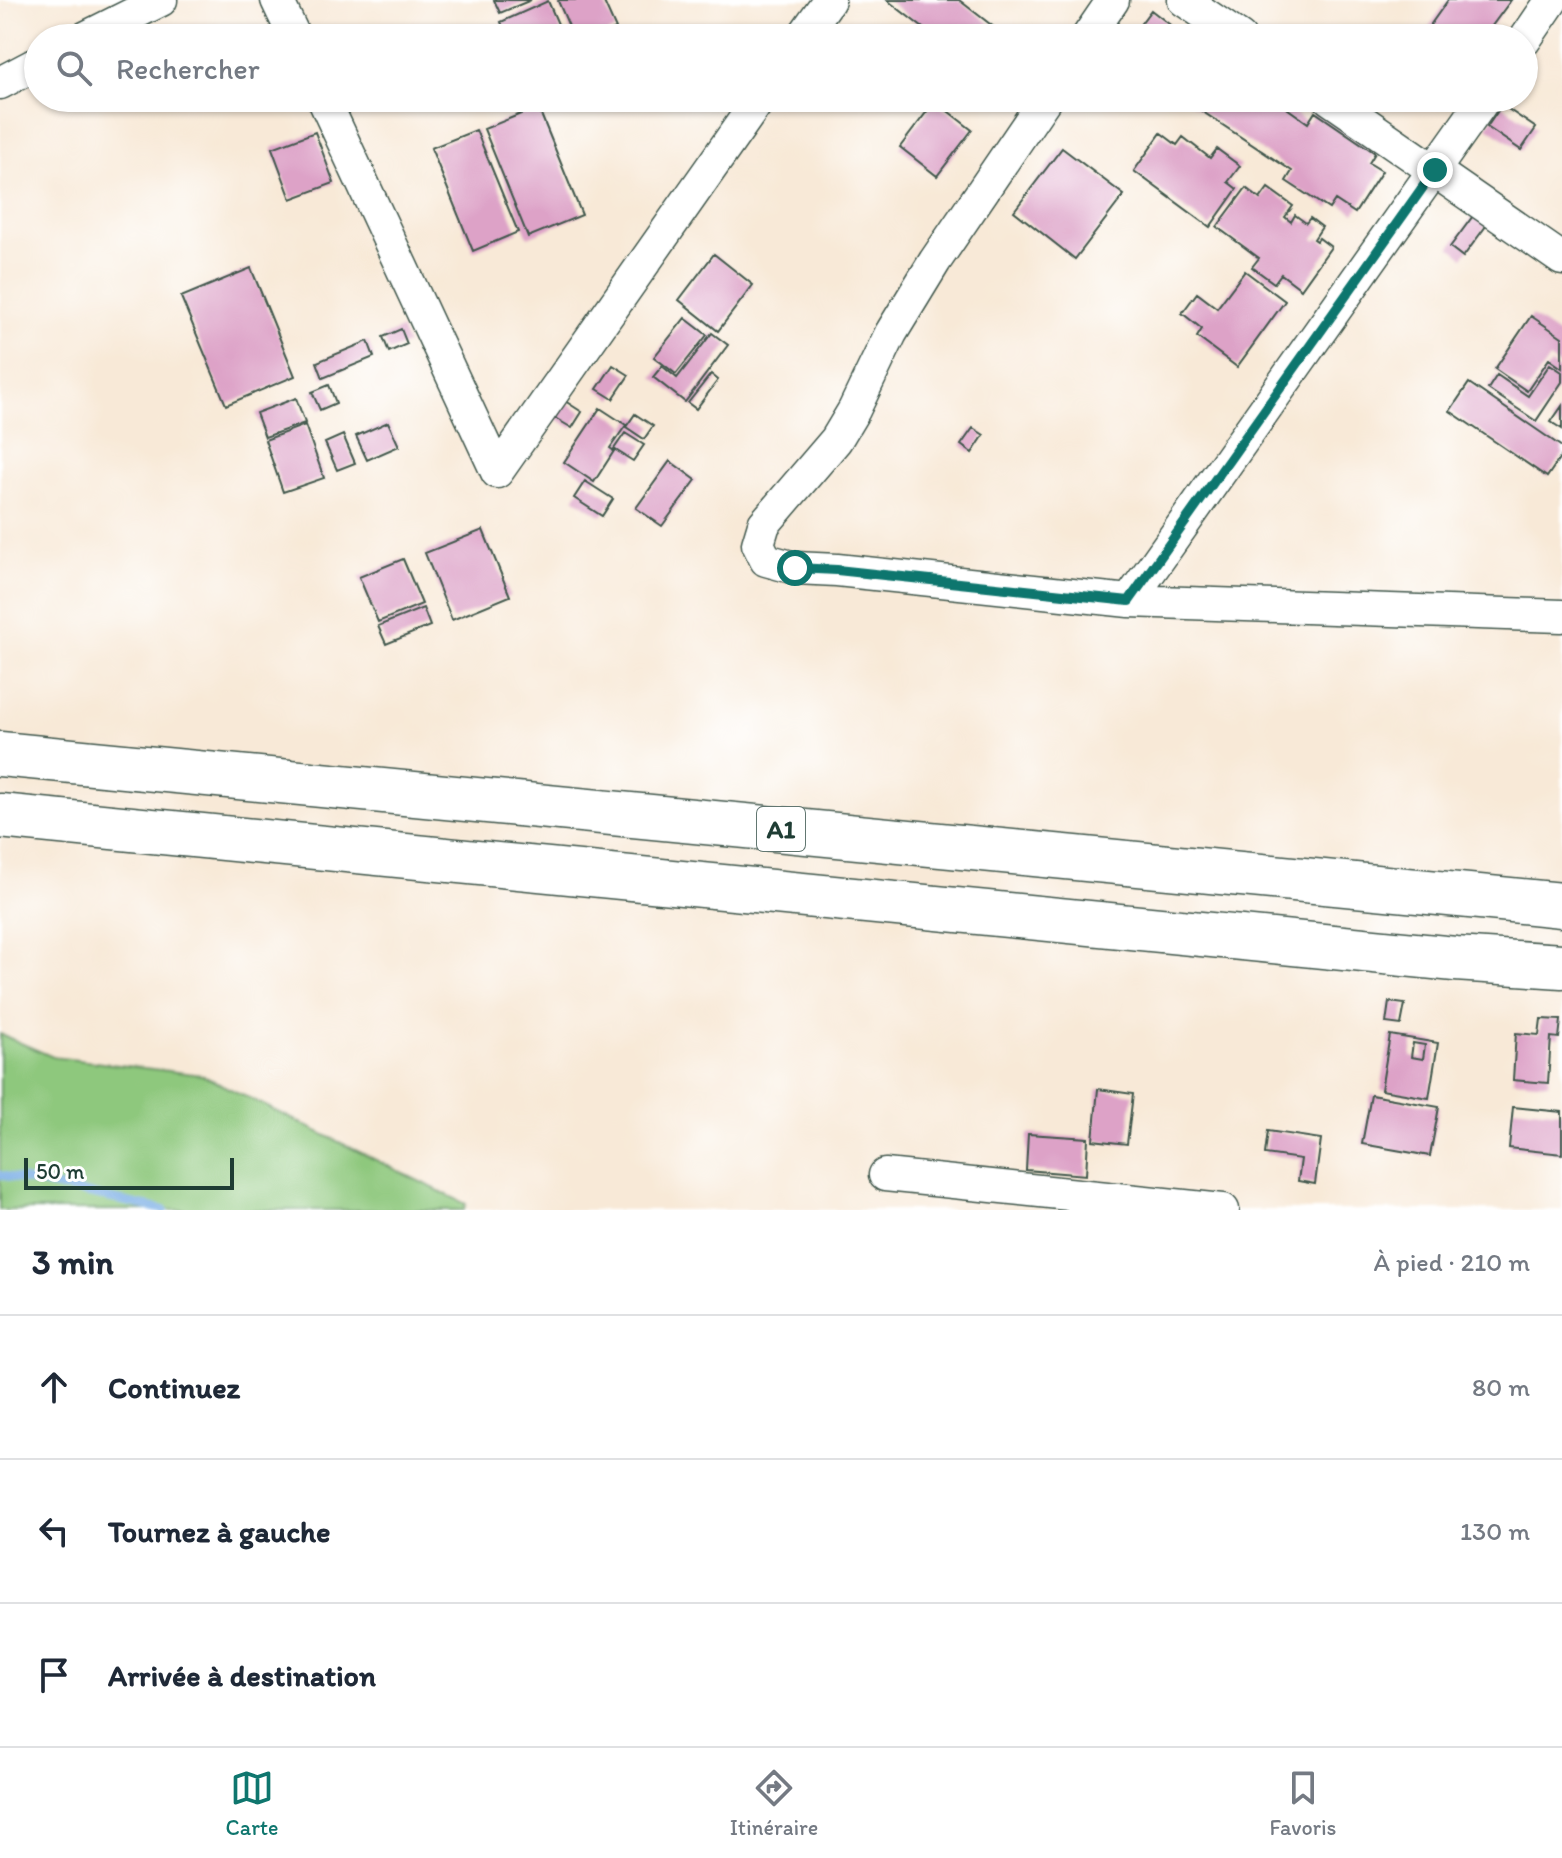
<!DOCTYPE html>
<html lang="fr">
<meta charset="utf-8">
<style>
:root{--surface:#fff;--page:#f2f2f3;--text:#1f2937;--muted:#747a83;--line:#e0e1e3;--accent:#0f766e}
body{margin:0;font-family:Itim,sans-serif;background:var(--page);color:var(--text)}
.scale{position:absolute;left:24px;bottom:20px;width:210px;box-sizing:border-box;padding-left:8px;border:4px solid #1f3d34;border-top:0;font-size:22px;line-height:28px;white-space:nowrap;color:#1f3d34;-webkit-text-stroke:6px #fff;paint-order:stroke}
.stop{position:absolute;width:24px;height:24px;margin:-18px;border:6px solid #0f766e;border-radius:50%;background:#fff}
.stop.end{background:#0f766e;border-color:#fff;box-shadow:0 2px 8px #0008}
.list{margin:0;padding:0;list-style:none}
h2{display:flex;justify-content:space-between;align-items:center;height:104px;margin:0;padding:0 32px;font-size:34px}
h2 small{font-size:26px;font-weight:400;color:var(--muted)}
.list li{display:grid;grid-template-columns:52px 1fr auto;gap:24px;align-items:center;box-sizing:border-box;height:144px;padding:0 32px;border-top:2px solid var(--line)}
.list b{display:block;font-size:30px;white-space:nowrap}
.list em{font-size:26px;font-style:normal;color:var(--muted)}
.icon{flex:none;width:44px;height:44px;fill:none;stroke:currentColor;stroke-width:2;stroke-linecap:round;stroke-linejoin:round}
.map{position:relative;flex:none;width:1562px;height:1210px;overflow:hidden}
.search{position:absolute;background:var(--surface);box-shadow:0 2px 6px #0004;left:24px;right:24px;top:24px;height:88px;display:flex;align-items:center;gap:20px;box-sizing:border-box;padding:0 28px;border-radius:44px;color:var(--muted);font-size:30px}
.sheet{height:536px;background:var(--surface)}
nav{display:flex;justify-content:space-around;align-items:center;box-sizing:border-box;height:112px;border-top:2px solid var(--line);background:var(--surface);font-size:22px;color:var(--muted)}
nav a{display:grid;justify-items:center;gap:4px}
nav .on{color:var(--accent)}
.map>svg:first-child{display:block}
.green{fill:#8ec87d;stroke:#568258;stroke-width:2}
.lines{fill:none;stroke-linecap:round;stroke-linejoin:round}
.stream{stroke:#76abe4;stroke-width:8}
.building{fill:#dda2c7;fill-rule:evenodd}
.minor-casing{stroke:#40574c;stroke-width:35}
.primary-casing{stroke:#40574c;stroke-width:47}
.minor{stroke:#fff;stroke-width:32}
.primary{stroke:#fff;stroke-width:44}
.route{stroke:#0f766e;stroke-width:10}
.labels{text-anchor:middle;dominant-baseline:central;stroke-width:8;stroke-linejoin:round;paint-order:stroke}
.shield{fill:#fff;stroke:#627771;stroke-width:2}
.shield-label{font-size:26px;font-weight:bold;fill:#1f3d34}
</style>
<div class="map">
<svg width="1562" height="1210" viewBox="0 0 1562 1210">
<rect width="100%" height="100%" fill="#fff"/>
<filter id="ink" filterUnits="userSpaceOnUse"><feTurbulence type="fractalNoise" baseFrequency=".0125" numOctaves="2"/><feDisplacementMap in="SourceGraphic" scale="16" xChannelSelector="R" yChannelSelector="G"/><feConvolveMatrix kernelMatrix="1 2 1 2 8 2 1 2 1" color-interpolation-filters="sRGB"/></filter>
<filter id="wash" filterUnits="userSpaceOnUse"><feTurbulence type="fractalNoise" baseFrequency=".006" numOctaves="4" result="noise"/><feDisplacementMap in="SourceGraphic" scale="32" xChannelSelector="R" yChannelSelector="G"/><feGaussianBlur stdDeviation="1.8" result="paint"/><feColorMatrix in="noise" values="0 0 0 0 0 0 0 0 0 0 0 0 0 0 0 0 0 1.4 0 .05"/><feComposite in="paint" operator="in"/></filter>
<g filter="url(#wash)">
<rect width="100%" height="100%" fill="#f8e9d7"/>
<!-- green -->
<path class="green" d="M0,1034L53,1057L202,1075L466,1204L464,1210H0Z"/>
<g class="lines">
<!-- stream -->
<path class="stream" d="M0,1175L164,1210"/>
</g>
<g id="blocks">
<!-- building -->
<path class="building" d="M494,0H531L500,13Z
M560,0H603L616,29L596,38H574L558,1Z
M887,0H959L1008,38H936Z
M1448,0H1511L1483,38H1421Z
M548,1L564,38H508L501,22Z
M1151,10L1187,38H1130Z
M1182,98H1290L1284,106L1308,123L1315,112L1375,153L1369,163L1382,171L1355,213L1335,200L1329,209L1286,181L1292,171Z
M935,101L972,130L937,176L900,147Z
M1502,105L1536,128L1521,150L1487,127Z
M538,107L582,215L528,237L484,129Z
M476,130L518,232L473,251L431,148Z
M315,132L334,183L291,199L272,148Z
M1161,133L1177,145L1183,137L1210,158L1217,149L1240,166L1228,182L1237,189L1210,227L1134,171Z
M1062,148L1124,195L1075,259L1014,211Z
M1246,188L1260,199L1268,188L1293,206L1285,217L1291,222L1295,215L1306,223L1310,218L1322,227L1314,239L1317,241L1319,238L1331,247L1301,289L1281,274L1274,283L1252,267L1259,258L1217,227Z
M1473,216L1486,226L1463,257L1450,247Z
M714,254L753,285L718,331L679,300Z
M251,268L295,376L226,405L181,297Z
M1245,271L1285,301L1237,367L1197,337L1202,329L1182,313L1197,293L1217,308Z
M1531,316L1562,337V368L1549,359L1527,391L1495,369Z
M685,318L707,335L676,374L654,357Z
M401,329L407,344L389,352L383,337Z
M712,333L728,345L685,402L653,377L662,366L677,378Z
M368,341L374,357L323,378L317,362Z
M1550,364L1562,372V382L1536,421L1488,389L1497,375L1528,396Z
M613,365L629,375L613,399L597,389Z
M711,374L718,380L696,409L688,403Z
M1469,383L1562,447V455L1547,477L1450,411Z
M329,385L336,403L320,410L312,392Z
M296,398L305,423L265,437L256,413Z
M565,401L582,412L572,428L555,418Z
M1562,406V429L1551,422Z
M600,408L626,425L610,448L614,451L594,482L564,462Z
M635,414L653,426L644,439L626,427Z
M388,422L399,446L367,460L356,436Z
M305,425L324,478L283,492L265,440Z
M973,428L984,435L972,453L961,445Z
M625,433L644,445L633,461L614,449Z
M343,435L355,463L337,470L325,443Z
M670,461L696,480L662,526L636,508Z
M585,481L613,499L602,516L574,498Z
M483,530L510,596L452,620L425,553Z
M403,559L422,604L378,622L359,577Z
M423,608L430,626L386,644L378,626Z
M1389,1002L1405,1004L1401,1025L1386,1023Z
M1541,1019L1561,1020L1559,1038L1551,1037L1548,1083L1513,1080L1516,1033L1539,1035Z
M1390,1035L1438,1043L1429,1098L1381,1090ZM1413,1043L1425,1045L1423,1059L1411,1057Z
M1098,1089L1133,1094L1127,1144L1093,1140Z
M1371,1095L1439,1107L1430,1156L1362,1144Z
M1513,1107L1562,1112V1154L1509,1148Z
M1268,1131L1321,1139L1315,1184L1298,1181L1301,1159L1265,1154Z
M1028,1134L1088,1138L1086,1175L1026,1170Z"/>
</g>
</g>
<g filter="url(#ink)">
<use href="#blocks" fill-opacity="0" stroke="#40574c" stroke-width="2"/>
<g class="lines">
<!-- minor casing -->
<g class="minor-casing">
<path id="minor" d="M277,0L295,38
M1184,0L1240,38
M85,38L161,0
M802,38L829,0
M1087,38L1113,0
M1524,41L1552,0
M0,83L38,63
M323,98L497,472L760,98
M1046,98L935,261L891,333L854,410L836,440L764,524L758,544L766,560L795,568L837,570L1129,601L1562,616
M1329,98L1562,259
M1129,601L1485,98
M885,1175L1223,1210"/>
</g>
<!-- primary casing -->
<g class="primary-casing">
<path id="primary" d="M0,754L1562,905
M0,816L1455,959L1562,966"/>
</g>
<!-- minor -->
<use href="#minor" class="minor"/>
<!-- primary -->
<use href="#primary" class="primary"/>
</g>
</g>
<g class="lines" filter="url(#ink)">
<!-- route -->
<path class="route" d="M795,568L837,570L1129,601L1435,170"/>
</g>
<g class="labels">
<!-- shield labels -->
<rect class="shield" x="757" y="807" width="48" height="44" rx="6"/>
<g class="shield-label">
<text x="781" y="829">A1</text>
</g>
</g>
</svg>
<div class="scale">50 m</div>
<div class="stop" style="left:795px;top:568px"></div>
<div class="stop end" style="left:1435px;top:170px"></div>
<div class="search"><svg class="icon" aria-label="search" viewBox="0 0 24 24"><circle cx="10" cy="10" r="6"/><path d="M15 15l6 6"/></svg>Rechercher</div>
</div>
<section class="sheet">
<h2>3 min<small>À pied · 210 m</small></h2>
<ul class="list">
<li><svg class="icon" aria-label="ahead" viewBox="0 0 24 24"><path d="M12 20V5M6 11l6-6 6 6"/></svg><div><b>Continuez</b></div><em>80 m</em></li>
<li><svg class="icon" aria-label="left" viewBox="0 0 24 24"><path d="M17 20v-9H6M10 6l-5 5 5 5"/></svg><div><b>Tournez à gauche</b></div><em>130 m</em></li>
<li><svg class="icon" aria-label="arrive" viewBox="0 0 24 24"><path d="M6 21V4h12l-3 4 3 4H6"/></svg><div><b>Arrivée à destination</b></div></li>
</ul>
</section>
<nav>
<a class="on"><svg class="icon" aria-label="map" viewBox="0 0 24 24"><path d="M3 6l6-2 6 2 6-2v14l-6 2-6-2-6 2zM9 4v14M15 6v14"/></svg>Carte</a>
<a><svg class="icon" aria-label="directions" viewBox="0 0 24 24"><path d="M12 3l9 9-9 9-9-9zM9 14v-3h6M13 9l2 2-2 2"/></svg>Itinéraire</a>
<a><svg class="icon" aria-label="saved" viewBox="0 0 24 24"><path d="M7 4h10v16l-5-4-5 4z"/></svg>Favoris</a>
</nav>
